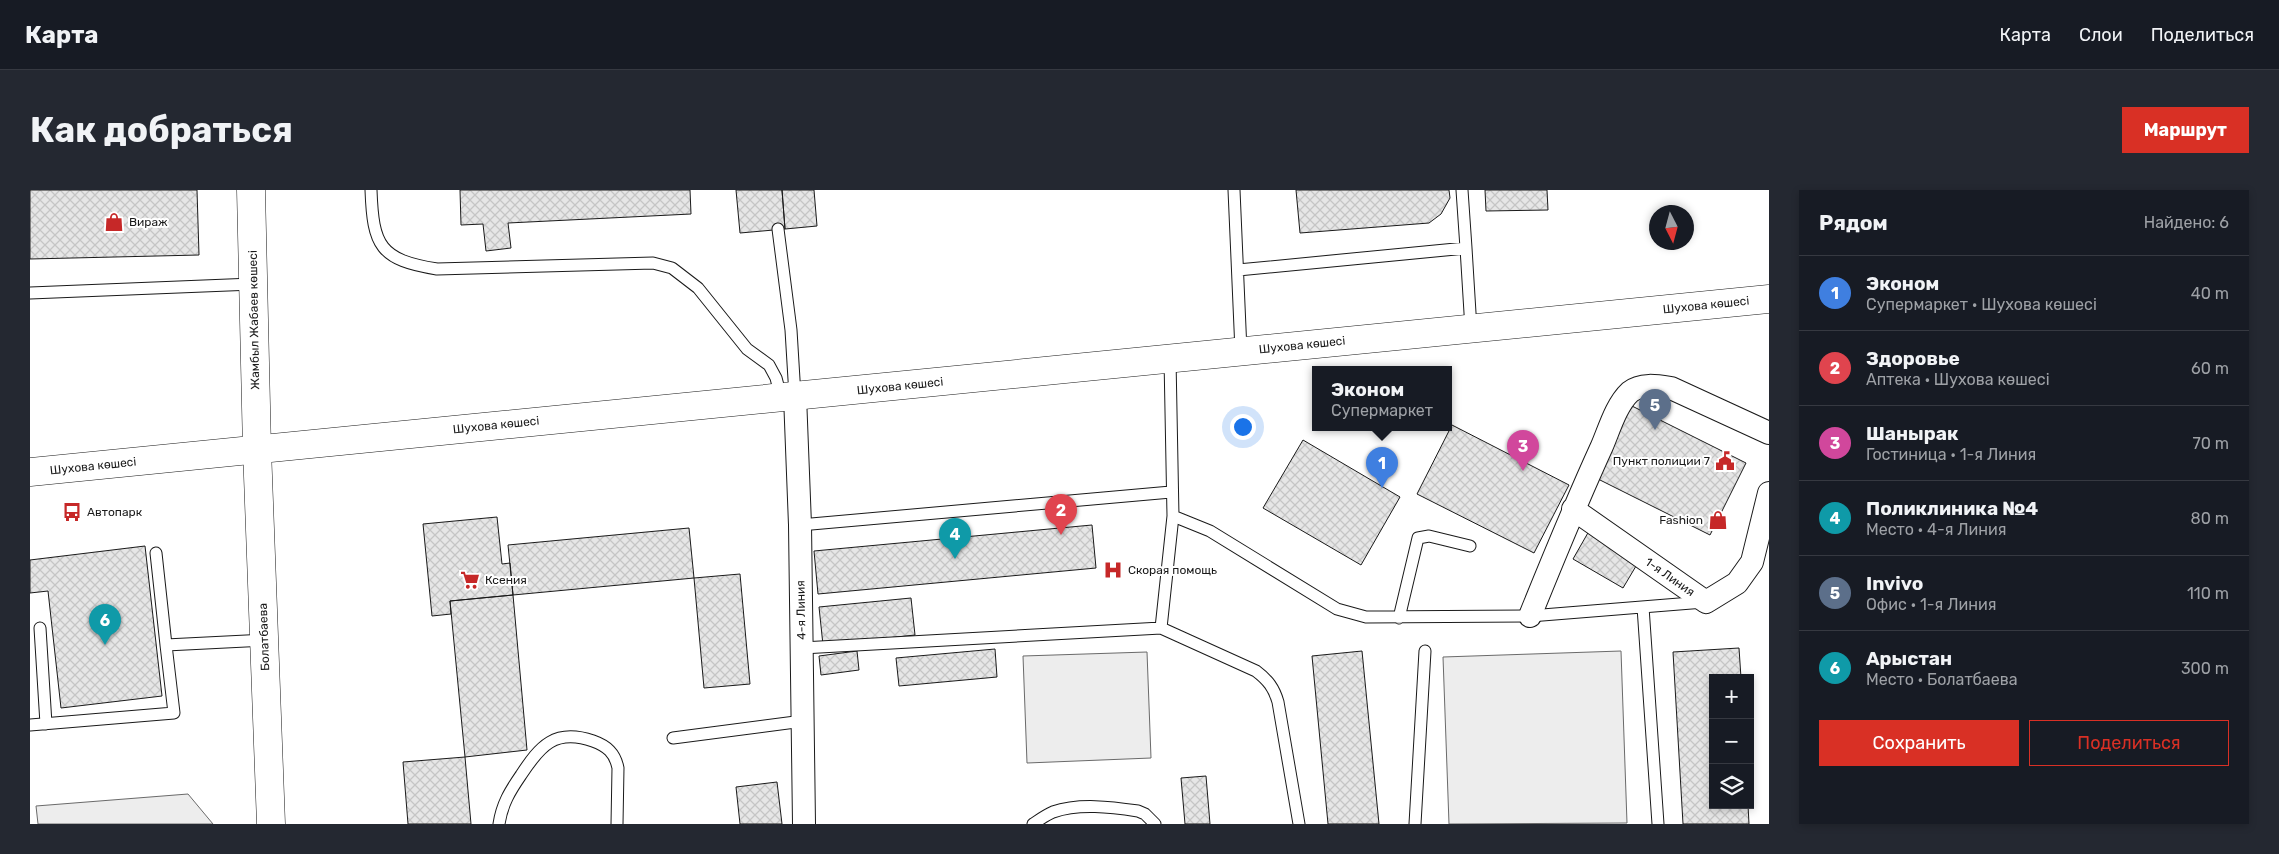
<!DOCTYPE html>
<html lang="ru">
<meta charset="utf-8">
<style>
:root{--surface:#171b24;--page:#242831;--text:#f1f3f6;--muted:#9ea1a6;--line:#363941;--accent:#d93025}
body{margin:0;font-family:Rubik,sans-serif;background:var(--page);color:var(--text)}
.controls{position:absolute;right:15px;bottom:15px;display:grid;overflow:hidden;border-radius:0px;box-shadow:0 2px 8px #0003}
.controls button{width:45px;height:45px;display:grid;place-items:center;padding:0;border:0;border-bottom:1px solid var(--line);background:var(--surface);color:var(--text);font:25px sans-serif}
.compass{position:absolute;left:1619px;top:15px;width:45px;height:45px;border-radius:50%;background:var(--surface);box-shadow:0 2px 8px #0003;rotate:174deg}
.you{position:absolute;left:1212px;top:236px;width:18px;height:18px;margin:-12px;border:4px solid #fff;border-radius:50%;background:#1a73e8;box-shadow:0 0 0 8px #1a73e833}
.badge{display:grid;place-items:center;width:32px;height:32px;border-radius:50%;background:var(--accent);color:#fff;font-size:16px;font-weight:700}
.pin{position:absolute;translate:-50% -41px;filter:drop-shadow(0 1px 2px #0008)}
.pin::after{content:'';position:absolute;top:26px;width:18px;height:15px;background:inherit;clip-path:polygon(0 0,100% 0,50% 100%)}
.popup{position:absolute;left:1282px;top:176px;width:140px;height:65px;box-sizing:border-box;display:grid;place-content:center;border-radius:0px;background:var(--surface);filter:drop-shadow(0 1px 4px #0005);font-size:16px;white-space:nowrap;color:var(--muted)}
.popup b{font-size:19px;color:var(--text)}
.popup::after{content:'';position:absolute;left:50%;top:100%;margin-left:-10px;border:10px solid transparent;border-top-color:var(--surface)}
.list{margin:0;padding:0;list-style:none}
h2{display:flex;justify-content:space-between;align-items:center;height:65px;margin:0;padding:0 20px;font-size:21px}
h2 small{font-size:16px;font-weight:400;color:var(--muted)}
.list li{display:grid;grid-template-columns:32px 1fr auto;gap:15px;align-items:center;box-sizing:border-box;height:75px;padding:0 20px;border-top:1px solid var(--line)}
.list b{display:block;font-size:19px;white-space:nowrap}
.list p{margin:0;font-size:16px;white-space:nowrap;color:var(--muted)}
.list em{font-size:16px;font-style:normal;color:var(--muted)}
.actions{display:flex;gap:10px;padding:15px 20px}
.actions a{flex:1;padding:11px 0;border:1px solid var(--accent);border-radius:0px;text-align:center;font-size:18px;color:var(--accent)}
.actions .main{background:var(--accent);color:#fff}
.icon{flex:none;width:28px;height:28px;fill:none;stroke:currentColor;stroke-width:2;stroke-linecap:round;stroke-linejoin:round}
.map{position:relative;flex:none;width:1739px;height:634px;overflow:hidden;border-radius:0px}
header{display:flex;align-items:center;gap:30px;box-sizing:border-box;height:70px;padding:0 25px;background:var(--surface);border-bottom:1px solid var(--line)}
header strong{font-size:24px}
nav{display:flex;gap:28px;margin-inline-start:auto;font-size:18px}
.intro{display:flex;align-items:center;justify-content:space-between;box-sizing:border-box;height:120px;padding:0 30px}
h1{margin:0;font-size:35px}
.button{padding:12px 22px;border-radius:0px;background:var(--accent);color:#fff;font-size:18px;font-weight:700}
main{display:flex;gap:30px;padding:0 30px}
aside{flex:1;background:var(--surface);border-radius:0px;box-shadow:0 2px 8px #0003}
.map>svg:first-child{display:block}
.built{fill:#ededed;stroke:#6a6a6a}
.building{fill:url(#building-cross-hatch);stroke:#1a1a1a}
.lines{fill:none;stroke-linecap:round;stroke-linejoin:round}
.service-casing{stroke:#1a1a1a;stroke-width:13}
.minor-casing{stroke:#1a1a1a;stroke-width:24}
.tertiary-casing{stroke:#1a1a1a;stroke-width:29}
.primary-casing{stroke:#1a1a1a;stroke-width:29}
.service{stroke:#fff;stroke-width:11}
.minor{stroke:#fff;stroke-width:22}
.tertiary{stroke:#fff;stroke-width:28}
.primary{stroke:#fff;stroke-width:28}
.labels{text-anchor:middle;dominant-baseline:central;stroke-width:4;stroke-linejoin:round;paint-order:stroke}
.poi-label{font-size:12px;fill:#1a1a1a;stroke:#fff;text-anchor:start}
.street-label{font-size:12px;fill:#1a1a1a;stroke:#fff}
</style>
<header>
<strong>Карта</strong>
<nav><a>Карта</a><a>Слои</a><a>Поделиться</a></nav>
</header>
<div class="intro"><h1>Как добраться</h1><a class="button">Маршрут</a></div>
<main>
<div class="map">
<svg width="1739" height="634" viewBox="0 0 1739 634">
<defs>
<pattern id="building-cross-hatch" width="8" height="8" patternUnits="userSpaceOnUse" patternTransform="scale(1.25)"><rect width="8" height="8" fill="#e6e6e6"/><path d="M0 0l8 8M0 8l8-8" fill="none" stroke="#c5c5c5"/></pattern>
</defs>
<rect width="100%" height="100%" fill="#fff"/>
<!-- built -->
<path class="built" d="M1591,461L1597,633L1419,634L1413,467Z
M1117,462L1121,568L997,573L993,466Z
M158,604L183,634H8L6,616Z"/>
<!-- building -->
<path class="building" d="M0,0H167L169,65L0,69Z
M430,0H660L661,24L478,33L481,58L456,61L453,34L431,35Z
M706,0H752L755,39L710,43Z
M752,0H784L787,36L755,39Z
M1266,0H1419L1420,8L1411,24L1399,33L1270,43Z
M1455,0H1517L1518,20L1456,21Z
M1600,215L1716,273L1680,345L1564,287Z
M1422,235L1539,295L1504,363L1387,304Z
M1273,250L1370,307L1331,375L1233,318Z
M467,327L472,374L480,373L483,405L420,411L421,424L402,426L393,334Z
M1062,335L1066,378L788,404L784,361Z
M659,338L664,388L483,405L478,355Z
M1559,341L1609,371L1593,398L1543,369Z
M115,356L132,506L31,518L18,401L0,403V370Z
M710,384L720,494L674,498L664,388Z
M483,405L497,560L435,567L420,411Z
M881,408L885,445L793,455L789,417Z
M1709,458L1711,488H1683V615H1718L1719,634H1653L1643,462Z
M965,459L967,487L869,496L866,468Z
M827,461L829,480L791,485L789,466Z
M1332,461L1349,634H1298L1282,466Z
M435,567L441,634H378L373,572Z
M1176,586L1180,634H1155L1151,588Z
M747,592L752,634H710L706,597Z"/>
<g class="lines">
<!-- service casing -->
<g class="service-casing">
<path id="service" d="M341,0C343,56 350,70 407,79L623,73L642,78L668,98L717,159L739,175L746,188L751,207
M1204,0L1211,161
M1432,0L1436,58
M748,39L761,140L765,206
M1208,80L1436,58L1441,139
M0,103L223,94
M1140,169L1143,326L1131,438L1226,481C1238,490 1244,498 1248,512L1269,634
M1143,326L1180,341L1307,419L1336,427L1500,426L1674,412
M770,335L1141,302
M126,363L136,455
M1613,417L1628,634
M1369,428L1388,348L1399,346L1440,356
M10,438L16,534
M772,458L1131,438
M0,535L144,523L136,455L234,450
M643,548L773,531
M469,634C472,614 480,601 491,585C510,556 525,538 563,551C577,556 585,563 588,578L587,634
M1003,634C1009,630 1016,625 1023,622C1049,613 1081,617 1108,621L1115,624L1125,634
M1385,634L1395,461"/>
</g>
<!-- minor casing -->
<g class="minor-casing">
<path id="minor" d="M765,206L770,335L774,634
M1543,319L1676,412L1707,393L1722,372L1739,303
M1500,426C1523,369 1546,313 1572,256C1579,240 1586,215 1600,202C1611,193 1628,196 1641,198L1739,243"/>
</g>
<!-- tertiary casing -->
<g class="tertiary-casing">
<path id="tertiary" d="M0,282L1739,109"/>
</g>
<!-- primary casing -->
<g class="primary-casing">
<path id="primary" d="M221,0L227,259L241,634"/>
</g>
<!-- service -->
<use href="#service" class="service"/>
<!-- minor -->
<use href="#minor" class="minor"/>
<!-- tertiary -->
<use href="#tertiary" class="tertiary"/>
<!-- primary -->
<use href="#primary" class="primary"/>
</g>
<!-- icons -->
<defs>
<g id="shop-bare" transform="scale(1.5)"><path d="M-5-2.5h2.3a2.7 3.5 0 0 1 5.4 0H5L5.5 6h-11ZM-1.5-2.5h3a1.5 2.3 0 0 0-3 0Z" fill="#c62828" stroke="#fff" stroke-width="2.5" paint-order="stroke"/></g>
<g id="civic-bare" transform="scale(1.5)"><path d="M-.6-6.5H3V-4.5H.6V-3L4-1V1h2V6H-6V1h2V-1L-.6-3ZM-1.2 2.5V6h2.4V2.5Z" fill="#c62828" stroke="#fff" stroke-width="2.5" paint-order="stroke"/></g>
<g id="bus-bare" transform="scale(1.5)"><path d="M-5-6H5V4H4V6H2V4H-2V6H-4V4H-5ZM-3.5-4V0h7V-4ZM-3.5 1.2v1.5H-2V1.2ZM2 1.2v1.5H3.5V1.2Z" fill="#c62828" stroke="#fff" stroke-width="2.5" paint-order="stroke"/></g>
<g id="hospital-bare" transform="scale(1.5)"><path d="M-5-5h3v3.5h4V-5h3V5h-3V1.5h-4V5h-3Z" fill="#c62828" stroke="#fff" stroke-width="2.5" paint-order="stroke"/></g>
<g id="supermarket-bare" transform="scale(1.5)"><path d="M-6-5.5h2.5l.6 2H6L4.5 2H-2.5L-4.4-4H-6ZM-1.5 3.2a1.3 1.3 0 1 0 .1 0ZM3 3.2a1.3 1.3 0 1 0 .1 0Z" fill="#c62828" stroke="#fff" stroke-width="2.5" paint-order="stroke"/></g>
</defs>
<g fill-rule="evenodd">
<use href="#shop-bare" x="84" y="32"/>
<use href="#civic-bare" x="1695" y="271"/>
<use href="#bus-bare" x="42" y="322"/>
<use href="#shop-bare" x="1688" y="330"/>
<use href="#hospital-bare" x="1083" y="380"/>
<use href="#supermarket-bare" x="440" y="390"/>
</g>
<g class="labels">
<!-- poi labels -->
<g class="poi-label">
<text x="99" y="32">Вираж</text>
<text x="1680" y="271" text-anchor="end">Пункт полиции 7</text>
<text x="57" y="322">Автопарк</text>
<text x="1673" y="330" text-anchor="end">Fashion</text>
<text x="1098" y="380">Скорая помощь</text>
<text x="455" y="390">Ксения</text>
</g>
<!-- street labels -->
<g class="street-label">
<text transform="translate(1676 115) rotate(-6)">Шухова көшесі</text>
<text transform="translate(224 130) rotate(-91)">Жамбыл Жабаев көшесі</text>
<text transform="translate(1272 155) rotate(-6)">Шухова көшесі</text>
<text transform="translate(870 196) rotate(-6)">Шухова көшесі</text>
<text transform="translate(466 235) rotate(-6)">Шухова көшесі</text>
<text transform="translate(63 276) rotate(-6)">Шухова көшесі</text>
<text transform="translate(1640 387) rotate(35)">1-я Линия</text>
<text transform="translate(771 420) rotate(-91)">4-я Линия</text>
<text transform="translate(234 447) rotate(-92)">Болатбаева</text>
</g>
</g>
</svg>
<div class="controls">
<button>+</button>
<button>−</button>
<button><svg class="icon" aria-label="layers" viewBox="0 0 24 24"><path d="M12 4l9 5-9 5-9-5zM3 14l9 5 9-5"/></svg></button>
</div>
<svg class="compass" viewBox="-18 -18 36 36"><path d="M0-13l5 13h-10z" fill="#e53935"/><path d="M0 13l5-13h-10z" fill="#9ea1a6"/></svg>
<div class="you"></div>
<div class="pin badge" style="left:1352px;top:298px;background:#3f7fe0">1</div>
<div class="popup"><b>Эконом</b>Супермаркет</div>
<div class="pin badge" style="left:1031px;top:345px;background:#e0444e">2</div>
<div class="pin badge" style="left:1493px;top:281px;background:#d1479c">3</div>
<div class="pin badge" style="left:925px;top:369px;background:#0f9aa8">4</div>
<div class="pin badge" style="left:1625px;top:240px;background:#5c6f8a">5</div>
<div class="pin badge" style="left:75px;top:455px;background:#0f9aa8">6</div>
</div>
<aside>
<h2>Рядом<small>Найдено: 6</small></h2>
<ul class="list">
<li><span class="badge" style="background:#3f7fe0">1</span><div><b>Эконом</b><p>Супермаркет · Шухова көшесі</p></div><em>40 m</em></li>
<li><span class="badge" style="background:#e0444e">2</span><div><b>Здоровье</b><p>Аптека · Шухова көшесі</p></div><em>60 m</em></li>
<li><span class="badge" style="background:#d1479c">3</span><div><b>Шанырак</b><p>Гостиница · 1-я Линия</p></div><em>70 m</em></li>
<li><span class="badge" style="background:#0f9aa8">4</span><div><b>Поликлиника №4</b><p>Место · 4-я Линия</p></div><em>80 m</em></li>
<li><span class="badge" style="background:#5c6f8a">5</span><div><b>Invivo</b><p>Офис · 1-я Линия</p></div><em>110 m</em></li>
<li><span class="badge" style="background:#0f9aa8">6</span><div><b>Арыстан</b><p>Место · Болатбаева</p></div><em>300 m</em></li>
</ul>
<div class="actions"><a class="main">Сохранить</a><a>Поделиться</a></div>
</aside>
</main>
